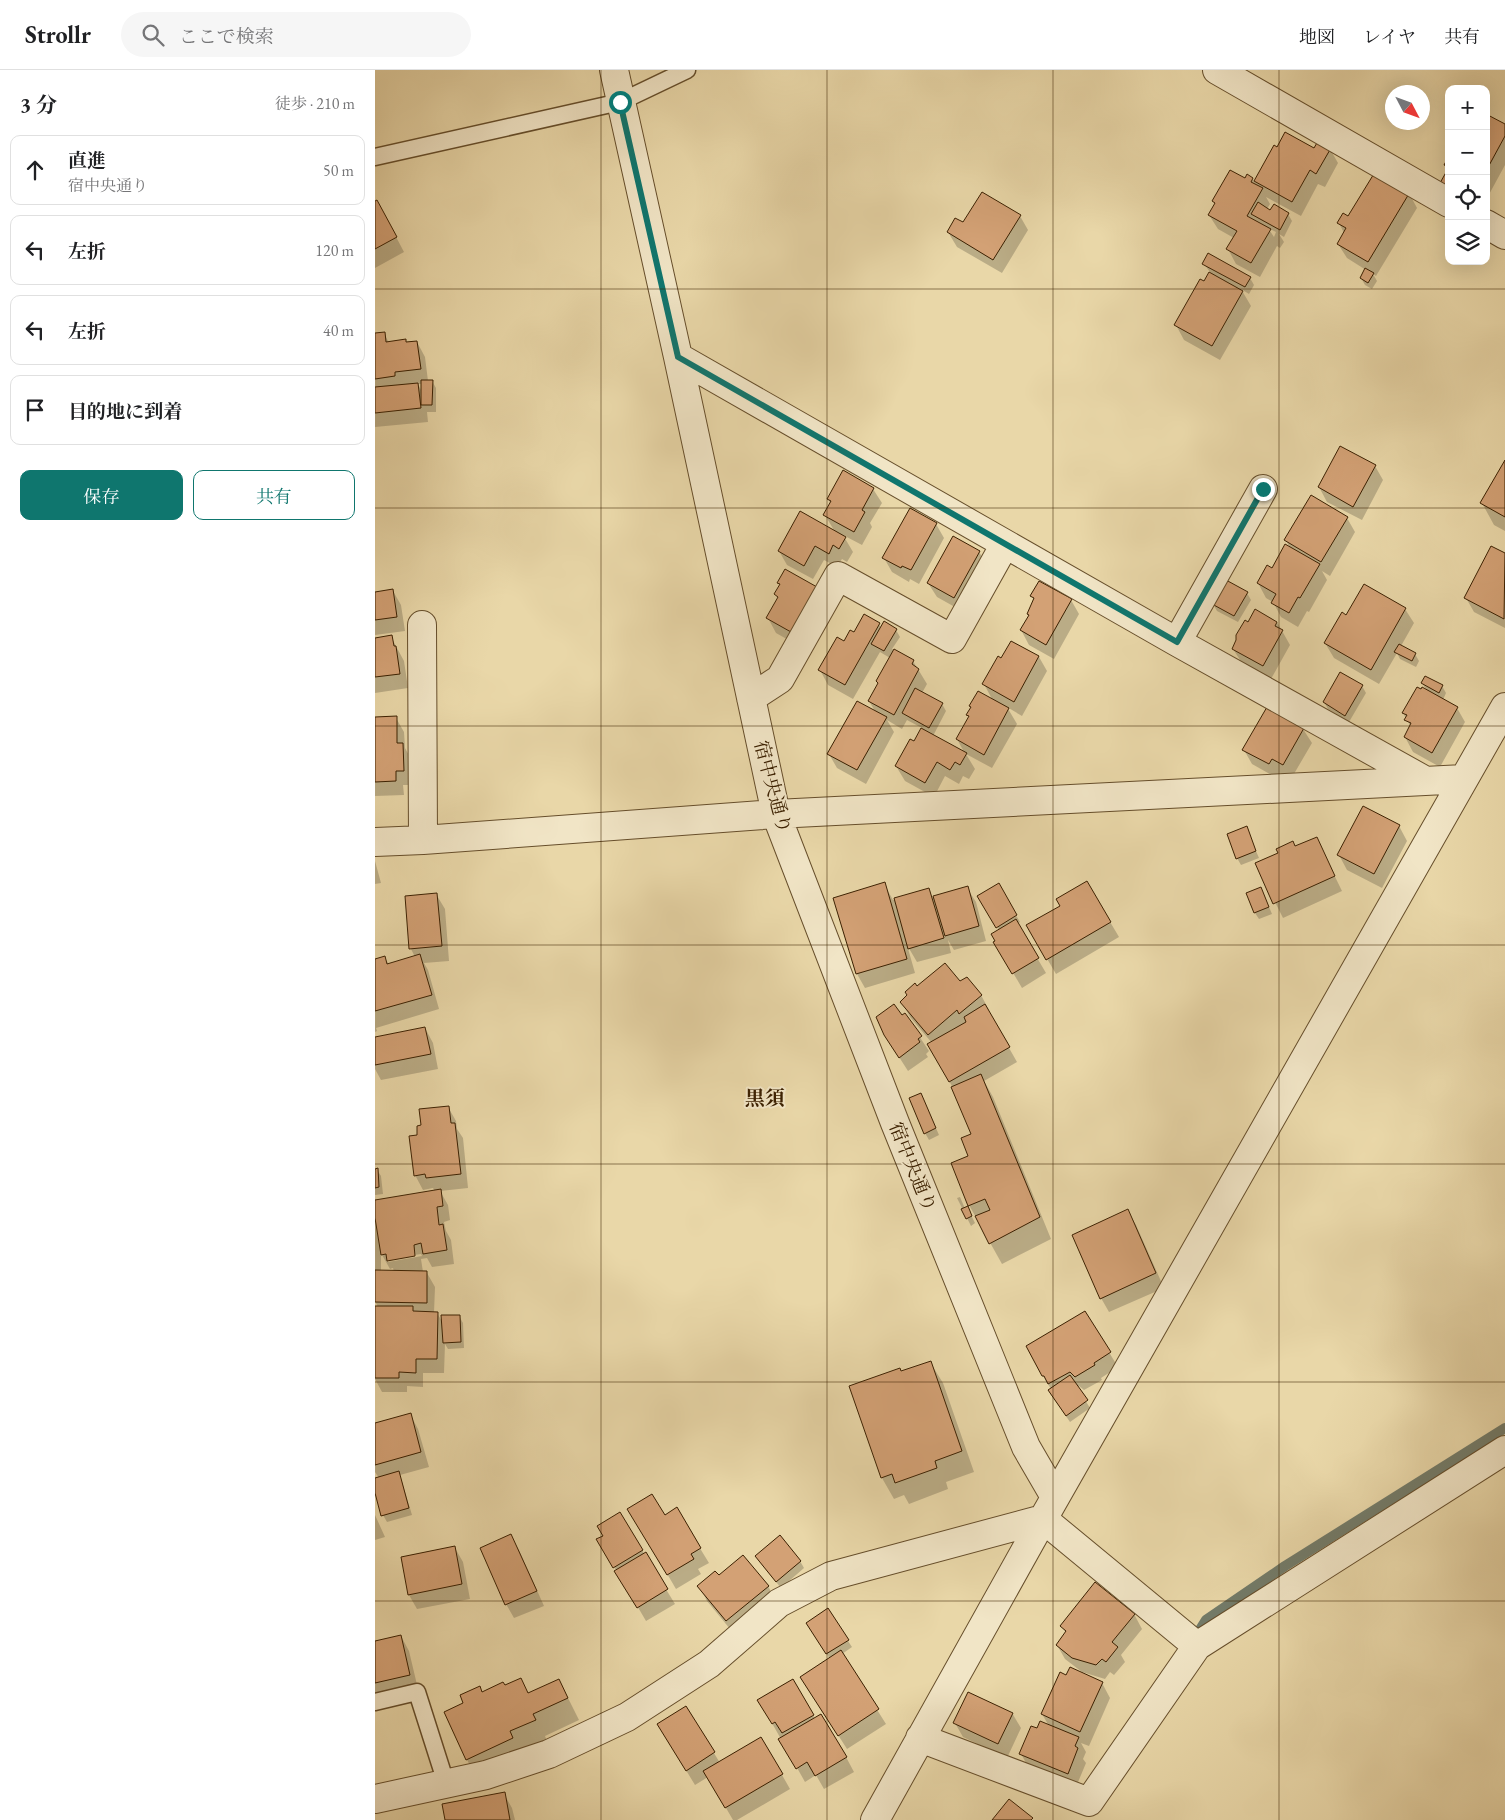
<!DOCTYPE html>
<html lang="ja">
<meta charset="utf-8">
<style>
:root{--surface:#fff;--page:#f6f6f6;--text:#202124;--muted:#757577;--line:#e0e0e0;--accent:#0f766e}
body{margin:0;font-family:"EB Garamond","Noto Serif JP",serif;background:var(--page);color:var(--text)}
.controls{position:absolute;right:15px;top:15px;display:grid;overflow:hidden;border-radius:10px;box-shadow:0 5px 20px #0002}
.controls button{width:45px;height:45px;display:grid;place-items:center;padding:0;border:0;border-bottom:1px solid var(--line);background:var(--surface);color:var(--text);font:25px sans-serif}
.compass{position:absolute;left:1010px;top:15px;width:45px;height:45px;border-radius:50%;background:var(--surface);box-shadow:0 5px 20px #0002;rotate:131deg}
.stop{position:absolute;width:15px;height:15px;margin:-11px;border:4px solid #0f766e;border-radius:50%;background:#fff}
.stop.end{background:#0f766e;border-color:#fff;box-shadow:0 1px 5px #0008}
.list{margin:0;padding:0;list-style:none}
h2{display:flex;justify-content:space-between;align-items:center;height:65px;margin:0;padding:0 20px;font-size:21px}
h2 small{font-size:16px;font-weight:400;color:var(--muted)}
.list li{display:grid;grid-template-columns:32px 1fr auto;gap:15px;align-items:center;box-sizing:border-box;height:70px;margin:0 10px 10px;padding:0 10px;border:1px solid var(--line);border-radius:10px}
.list b{display:block;font-size:19px;white-space:nowrap}
.list p{margin:0;font-size:16px;white-space:nowrap;color:var(--muted)}
.list em{font-size:16px;font-style:normal;color:var(--muted)}
.actions{display:flex;gap:10px;padding:15px 20px}
.actions a{flex:1;padding:11px 0;border:1px solid var(--accent);border-radius:10px;text-align:center;font-size:18px;color:var(--accent)}
.actions .main{background:var(--accent);color:#fff}
.icon{flex:none;width:28px;height:28px;fill:none;stroke:currentColor;stroke-width:2;stroke-linecap:round;stroke-linejoin:round}
.map{position:relative;flex:none;width:1130px;height:1750px;overflow:hidden}
header{display:flex;align-items:center;gap:30px;box-sizing:border-box;height:70px;padding:0 25px;background:var(--surface);border-bottom:1px solid var(--line)}
header strong{font-size:24px}
nav{display:flex;gap:28px;margin-inline-start:auto;font-size:18px}
.search{width:350px;height:45px;background:var(--page);display:flex;align-items:center;gap:12px;box-sizing:border-box;padding:0 18px;border-radius:28px;color:var(--muted);font-size:19px}
main{display:flex}
aside{flex:1;background:var(--surface)}
.map>svg:first-child{display:block}
.shadow{fill:#0003;fill-rule:evenodd}
.lines{fill:none;stroke-linecap:round;stroke-linejoin:round}
.stream{stroke:#737b69;stroke-width:10}
.building{fill:#d3a175;stroke:#3b2001}
.lane-casing{stroke:#664e2b;stroke-width:19}
.street-casing{stroke:#664e2b;stroke-width:30}
.lane{stroke:#f1e5c6;stroke-width:16}
.street{stroke:#f1e5c6;stroke-width:28}
.route{stroke:#0f766e;stroke-width:6}
.grid{fill:none;stroke:#3b2001;stroke-width:1;stroke-opacity:0.55}
.labels{text-anchor:middle;dominant-baseline:central;stroke-width:4;stroke-linejoin:round;paint-order:stroke}
.street-label{font-size:19px;fill:#3b2001;stroke:#f1e5c6}
.neighbourhood-label{font-size:20px;font-weight:bold;fill:#3b2001;stroke:#f1e5c6}
</style>
<header>
<strong>Strollr</strong>
<div class="search"><svg class="icon" aria-label="search" viewBox="0 0 24 24"><circle cx="10" cy="10" r="6"/><path d="M15 15l6 6"/></svg>ここで検索</div>
<nav><a>地図</a><a>レイヤ</a><a>共有</a></nav>
</header>
<main>
<aside>
<h2>3 分<small>徒歩 · 210 m</small></h2>
<ul class="list">
<li><svg class="icon" aria-label="ahead" viewBox="0 0 24 24"><path d="M12 20V5M6 11l6-6 6 6"/></svg><div><b>直進</b><p>宿中央通り</p></div><em>50 m</em></li>
<li><svg class="icon" aria-label="left" viewBox="0 0 24 24"><path d="M17 20v-9H6M10 6l-5 5 5 5"/></svg><div><b>左折</b></div><em>120 m</em></li>
<li><svg class="icon" aria-label="left" viewBox="0 0 24 24"><path d="M17 20v-9H6M10 6l-5 5 5 5"/></svg><div><b>左折</b></div><em>40 m</em></li>
<li><svg class="icon" aria-label="arrive" viewBox="0 0 24 24"><path d="M6 21V4h12l-3 4 3 4H6"/></svg><div><b>目的地に到着</b></div></li>
</ul>
<div class="actions"><a class="main">保存</a><a>共有</a></div>
</aside>
<div class="map">
<svg width="1130" height="1750" viewBox="0 0 1130 1750">
<rect width="100%" height="100%" fill="#e9d7a8"/>
<filter id="stains"><feTurbulence type="fractalNoise" baseFrequency=".004" numOctaves="4"/><feColorMatrix values="0 0 0 0 .2 0 0 0 0 .09 0 0 0 0 .02 0 0 0 .5 -.17"/></filter>
<radialGradient id="worn" r=".72"><stop offset=".6" stop-color="#630" stop-opacity="0"/><stop offset="1" stop-color="#630" stop-opacity=".3"/></radialGradient>
<!-- shadow -->
<path class="shadow" d="M1111,45L1130,55V95L1111,130Z
M899,77L903,79H955L963,93L950,117L943,114L926,146L891,127L895,134L892,139L896,141L913,144L917,151L909,167L904,164L909,172L905,178L902,176L885,207L861,194L853,179L859,168L843,159L834,145L840,134L838,131L870,110L877,109L880,112ZM893,158L901,162L899,167Z
M1034,123L1042,138L1001,206L998,204L1002,211L997,219L990,215L986,208L991,200L972,188L963,174L969,163L964,153Z
M0,132L10,146L29,182L0,198Z
M645,146L653,160L627,203L582,177L573,162L589,154Z
M829,194L875,208L879,215L874,224L866,219L876,236L845,290L809,270L801,255L835,202Z
M9,263L14,273L42,272L50,287L53,311H57L61,318V342H52L53,352L0,357V264ZM43,314H47V322Z
M1130,393V461L1119,455L1107,433Z
M1000,396L1008,410L987,450L952,432L944,417Z
M498,419L507,433L495,453L497,457L487,475L468,465L478,482L472,492L467,489L462,497L449,490L438,509L412,495L404,481L460,462L450,445L456,434L453,429Z
M972,448L980,462L955,506L947,501L952,510L934,542L932,541L923,557L906,547L898,532L891,528L883,513L916,480L911,470Z
M561,454L569,468L544,514L535,509L534,512L517,502L509,488Z
M1117,478L1130,485V558L1099,542L1091,528Z
M604,482L613,496L587,541L562,527L553,513Z
M403,513L441,518L424,576L401,563L393,548L403,529L400,524L405,516Z
M18,521L26,535L30,561L0,565V524Z
M872,523L876,530L863,552L842,541L838,534Z
M657,526L696,530L704,544L679,589L654,575L646,560L654,546L653,544L659,530Z
M1030,539L1039,553L1026,576L1040,584L1044,591L1041,597L1025,589L1022,583L1004,614L959,588L950,573L971,546Z
M902,552L915,575L896,609L867,593L858,579Z
M504,554L506,558L521,560L525,567L517,579L538,591L552,614L547,623L567,634L571,641L558,666L590,684L582,669L594,648L593,645L618,631L609,614L627,590L637,572L664,587L672,601L647,646L632,637L642,654L617,698L591,684L600,699L594,709L588,706L584,714L570,706L559,727L530,711L521,696L539,673L547,658L532,650L527,659L512,650L519,662L491,714L462,698L454,684L501,643L494,631L504,614L502,611L515,588L505,582L478,629L453,615L445,600L479,564Z
M16,567L29,591L33,618L0,623V569Z
M1047,613L1067,616L1071,623L1068,630L1082,638L1090,652L1065,697L1038,682L1030,667L1036,657L1028,643L1052,621Z
M987,616L991,623L974,652L953,639L949,632Z
M0,648H21L29,662L30,678L36,689V715H28L29,725L0,726Z
M928,659L937,673L916,709L905,703L902,708L877,694L869,680Z
M1024,756L1032,771L1007,818L972,800L964,785Z
M871,758L884,788L866,795L862,788Z
M941,768L967,821L908,848L881,794Z
M0,791L6,813L0,814Z
M712,813L744,867L681,904L653,856L687,837Z
M509,814L518,830L553,819L558,828L592,818L601,832L611,871L579,880L573,870L576,883L542,892L532,875L540,903L490,918L482,904L460,828Z
M623,815L645,852L642,854L671,903L647,918L620,872L624,860L604,826Z
M61,824L70,839L74,891L49,893L53,900L64,939L1,958L2,961L0,962V890L10,888L14,895L40,887L36,879L31,827Z
M889,825L897,844L884,849L880,843Z
M585,913L606,925L614,940L613,941L642,992L609,1011L618,1027L676,1169L627,1194L594,1135L595,1087L597,1065L578,1018L554,975L557,973L535,947L527,932L542,917Z
M530,945L554,981L551,984L553,987L533,1001L510,965Z
M50,958L58,973L63,999L6,1010L0,999V968Z
M549,1031L564,1065L554,1070L550,1063Z
M73,1037L81,1051L82,1059L88,1068L93,1118L65,1121L73,1135L75,1150L69,1152L71,1161L76,1170L79,1194L57,1197L52,1188L46,1189L48,1202L52,1203L60,1217L59,1243H62L68,1253L84,1246L88,1253L89,1278L73,1279L70,1274L69,1303H48V1317L32,1316V1322H7L0,1309V1237H3L0,1231V1131L60,1122L58,1118L48,1120L40,1105L44,1066L48,1056ZM6,1183L15,1199L18,1198L19,1202L6,1201ZM46,1184L47,1186L13,1192V1189Z
M0,1100H2L6,1106L8,1124L0,1125Z
M585,1127L591,1141L596,1145L600,1153L596,1156L582,1128Z
M753,1141L761,1155L789,1218L734,1242L726,1228Z
M710,1243L743,1297L726,1308L727,1310L709,1320L704,1316L702,1317L715,1338L695,1352L678,1327L676,1319L668,1306Z
M555,1292L568,1313L599,1402L571,1412L573,1419L534,1434L529,1425L519,1429L507,1408L475,1317Z
M35,1344L43,1359L54,1397L25,1405L37,1445L12,1452L8,1445L0,1418V1409L4,1408L0,1402V1354Z
M254,1439L290,1447L301,1439L334,1493L323,1499L326,1504L301,1519Z
M245,1444L300,1534L271,1551L223,1469L230,1466Z
M0,1445L10,1467L0,1470Z
M136,1466L144,1480L169,1536L139,1548L131,1534Z
M80,1478L88,1492L95,1529L42,1539L34,1525Z
M381,1487L425,1491L429,1498L406,1518Z
M343,1506L393,1516L401,1531L360,1565L332,1531L324,1516Z
M759,1544L767,1559L746,1585L750,1592L739,1605L735,1602L730,1609L707,1602L690,1589L682,1575L691,1563L687,1557Z
M436,1560L473,1571L477,1577L467,1584L511,1654L472,1679L435,1621L455,1589Z
M26,1566L34,1581L43,1619L0,1629V1572Z
M692,1606L727,1613L735,1628L714,1676L706,1673L711,1682L708,1689L711,1693L701,1717L654,1698L646,1684L662,1660L674,1656L667,1644Z
M145,1609L154,1624L184,1610L204,1650L170,1666L172,1671L104,1711L92,1690L108,1623L130,1616Z
M418,1610L440,1649L471,1687L479,1702L449,1719L441,1705L430,1712L384,1630Z
M311,1637L345,1693L386,1668L415,1719L362,1750H358L333,1707L320,1715L292,1669Z
M637,1643L646,1658L632,1688L588,1667L580,1653Z
M129,1724L137,1738L140,1750H72Z"/>
<g class="lines">
<!-- stream -->
<path class="stream" d="M821,1566L831,1550L910,1496L1130,1358"/>
</g>
<!-- building -->
<path class="building" d="M1111,44L1130,54V66L1111,101Z
M910,62L939,78L943,71L956,78L941,104L935,100L917,132L879,111L899,75L902,77Z
M1074,86V117L1065,113L1074,97L1069,95Z
M855,100L870,108L872,104L878,108L876,112L888,118L872,146L896,159L876,193L851,179L862,161L833,145L840,133L837,131Z
M1000,102L1035,122L993,192L962,174L971,158L962,153L968,143L973,146Z
M607,122L646,145L618,190L572,162L580,148L588,152Z
M2,130L22,167L0,179V131Z
M883,132L895,140L899,134L914,143L905,160L876,144Z
M833,183L876,207L870,217L827,194Z
M990,198L999,203L993,213L985,208Z
M834,202L868,221L837,276L799,255L825,209L829,211Z
M10,262L11,272L31,269V272L42,271L46,299L20,302V306L0,309V263Z
M46,310H58L57,335H46Z
M43,313L46,338L0,343V317Z
M965,376L1001,395L978,437L943,417Z
M1130,390V447L1105,433Z
M468,400L499,418L487,440L490,442L479,462L448,445L456,431L452,429Z
M936,425L973,447L946,492L909,470Z
M535,438L562,453L536,500L527,496L526,498L507,488Z
M425,441L471,467L464,479L458,475L454,484L440,476L429,496L403,481Z
M578,466L605,481L579,528L552,513Z
M910,474L945,494L925,528L923,527L914,543L896,533L901,524L882,513L892,495L897,498Z
M1116,476L1130,483L1129,549L1089,528Z
M410,499L442,517L416,562L391,548L403,527L399,524L405,514L402,513Z
M851,510L873,522L859,546L837,534Z
M664,511L697,529L671,575L645,560L654,545L652,544L659,528L655,526Z
M989,514L1031,538L996,600L949,573L967,542L971,545Z
M18,519L22,547L0,550V522Z
M880,539L902,552L900,556L908,560L888,596L857,579L861,570V565L870,550L873,552Z
M489,544L505,553L470,615L443,600L462,567L469,571L475,560L479,562Z
M509,551L522,559L509,581L496,574Z
M17,565L19,576H21L25,604L0,607V568Z
M636,571L664,586L639,632L607,614L623,586L626,588Z
M1024,574L1041,583L1037,591L1019,582Z
M519,579L539,590L537,594L544,599L519,645L493,631L503,613L501,611Z
M965,602L988,615L970,646L948,632Z
M1050,606L1068,615L1064,623L1046,613Z
M1042,617L1046,619L1047,617L1083,637L1057,683L1029,667L1036,653L1029,650L1032,645L1027,643Z
M540,618L568,633L554,658L527,643Z
M603,621L634,638L609,685L581,669L594,646L591,645L596,637L594,636Z
M482,631L512,647L482,700L452,684Z
M892,637L929,658L908,695L897,689L894,694L867,680Z
M22,646V673H28L29,701H21V711L0,712V647Z
M546,658L592,683L585,695L580,692L575,700L562,692L550,713L520,696L535,669L539,671Z
M988,736L1025,755L999,804L962,785Z
M872,756L881,781L861,789L852,764Z
M942,767L960,806L898,834L880,793L903,783L901,779L918,771L920,776Z
M712,811L736,852L671,890L651,855L685,836L681,829Z
M510,812L532,889L481,904L458,828Z
M624,813L642,845L621,858L602,826Z
M593,816L604,856L570,866L558,826Z
M886,817L894,837L879,843L871,823Z
M554,818L569,868L533,879L519,828Z
M62,823L67,876L34,879L30,826Z
M641,849L664,888L637,904L618,872L620,871L616,864Z
M45,884L57,925L0,941V889L10,886L12,894Z
M570,893L585,911L592,907L607,925L584,944L582,940L553,965L525,932L532,925L530,922L540,913L542,916Z
M519,934L527,945L530,943L547,966L543,969L545,972L524,988L509,965L501,947Z
M610,934L635,977L574,1012L552,974L591,952L589,947Z
M50,957L56,984L0,995V967Z
M606,1004L665,1147L614,1174L600,1146L615,1140L610,1129L593,1136L576,1093L593,1086L586,1068L596,1064L576,1017Z
M546,1023L561,1058L549,1064L534,1028Z
M74,1036L76,1053H80L86,1104L51,1108L50,1104L39,1106L34,1066L42,1065V1056L46,1055L44,1039Z
M3,1098L4,1117L0,1118V1099Z
M66,1119L68,1136L62,1137L64,1155L68,1154L72,1180L48,1184L46,1173L39,1175L40,1186L12,1191L11,1184L6,1185L0,1148V1130Z
M593,1136L597,1146L591,1149L586,1139Z
M753,1139L781,1203L725,1229L697,1165Z
M0,1200L52,1201V1233L0,1232Z
M0,1236H38V1241L63,1242L62,1289H41V1303L24,1302V1308H0Z
M710,1241L736,1282L719,1293L720,1295L700,1307L695,1302L673,1314L669,1306H667L651,1276Z
M66,1245H85L86,1272L68,1273Z
M556,1291L587,1381L560,1391L562,1398L520,1413L517,1404L506,1408L474,1316L525,1298L526,1301Z
M695,1305L713,1330L691,1346L673,1320Z
M36,1343L46,1382L0,1395V1353Z
M24,1401L34,1438L6,1446L0,1423V1408Z
M277,1424L290,1445L302,1437L326,1478L316,1484L319,1489L292,1505L252,1439Z
M245,1442L268,1480L238,1498L221,1469L228,1466L222,1456Z
M136,1464L162,1521L130,1535L105,1478Z
M405,1465L426,1491L401,1512L380,1486Z
M80,1476L87,1514L33,1525L26,1487Z
M271,1482L293,1519L262,1538L239,1501Z
M368,1485L394,1516L351,1551L322,1516L340,1501L344,1505Z
M720,1512L760,1544L737,1572L743,1577L731,1592L727,1589L721,1595L697,1588L681,1575L691,1561L685,1556Z
M453,1538L474,1570L451,1584L431,1553Z
M26,1565L35,1605L0,1613V1571Z
M466,1580L504,1639L463,1666L425,1607Z
M695,1597L728,1612L705,1662L666,1644L685,1602L691,1605Z
M146,1608L153,1623L184,1609L193,1628L158,1644L161,1650L135,1661L138,1668L91,1690L69,1642L88,1633L85,1625L105,1616L107,1622L128,1612L130,1615Z
M418,1609L439,1645L407,1663L400,1652L397,1654L382,1630Z
M593,1622L638,1643L623,1674L578,1653Z
M311,1636L340,1682L311,1701L282,1654Z
M446,1644L472,1687L440,1706L432,1692L421,1699L403,1669Z
M665,1651L704,1667L700,1676L703,1678L693,1704L644,1684L656,1656L662,1658Z
M386,1667L408,1704L350,1738L328,1701Z
M130,1722L135,1750H70L67,1734Z
M634,1729L658,1748L656,1750H617Z"/>
<g class="lines">
<!-- lane casing -->
<g class="lane-casing">
<path id="lane" d="M0,87L245,32L312,0
M0,1632L42,1622L71,1713"/>
</g>
<!-- street casing -->
<g class="street-casing">
<path id="street" d="M239,0L303,287L401,744L520,1053L651,1377L680,1427
M842,0L1074,133
M1111,154L1130,165
M303,287L802,572L1051,711
M47,555L48,770
M802,572L888,419
M376,628L405,609L463,506L577,569L630,474
M0,772L48,770L401,744L1089,709
M545,1668L714,1732L822,1576L1130,1380
M0,1729L111,1705L174,1684L252,1647L334,1594L404,1533L456,1506L668,1449L822,1576
M500,1750L668,1449L1130,637"/>
</g>
<!-- lane -->
<use href="#lane" class="lane"/>
<!-- street -->
<use href="#street" class="street"/>
</g>
<g class="lines">
<!-- route -->
<path class="route" d="M245,32L303,287L802,572L888,419"/>
</g>
<!-- grid -->
<path class="grid" d="M226,0V1750M452,0V1750M678,0V1750M904,0V1750M0,219H1130M0,438H1130M0,656H1130M0,875H1130M0,1094H1130M0,1312H1130M0,1531H1130"/>
<g class="labels">
<!-- street labels -->
<g class="street-label">
<text transform="translate(398 717) rotate(75)">宿中央通り</text>
<text transform="translate(538 1097) rotate(68)">宿中央通り</text>
</g>
<!-- neighbourhood labels -->
<g class="neighbourhood-label">
<text x="390" y="1028">黒須</text>
</g>
</g>
<rect width="100%" height="100%" filter="url(#stains)"/>
<rect width="100%" height="100%" fill="url(#worn)"/>
</svg>
<div class="controls">
<button>+</button>
<button>−</button>
<button><svg class="icon" aria-label="locate" viewBox="0 0 24 24"><circle cx="12" cy="12" r="6"/><path d="M12 2v4M12 18v4M2 12h4M18 12h4"/></svg></button>
<button><svg class="icon" aria-label="layers" viewBox="0 0 24 24"><path d="M12 4l9 5-9 5-9-5zM3 14l9 5 9-5"/></svg></button>
</div>
<svg class="compass" viewBox="-18 -18 36 36"><path d="M0-13l5 13h-10z" fill="#e53935"/><path d="M0 13l5-13h-10z" fill="#757577"/></svg>
<div class="stop" style="left:245px;top:32px"></div>
<div class="stop end" style="left:888px;top:419px"></div>
</div>
</main>
